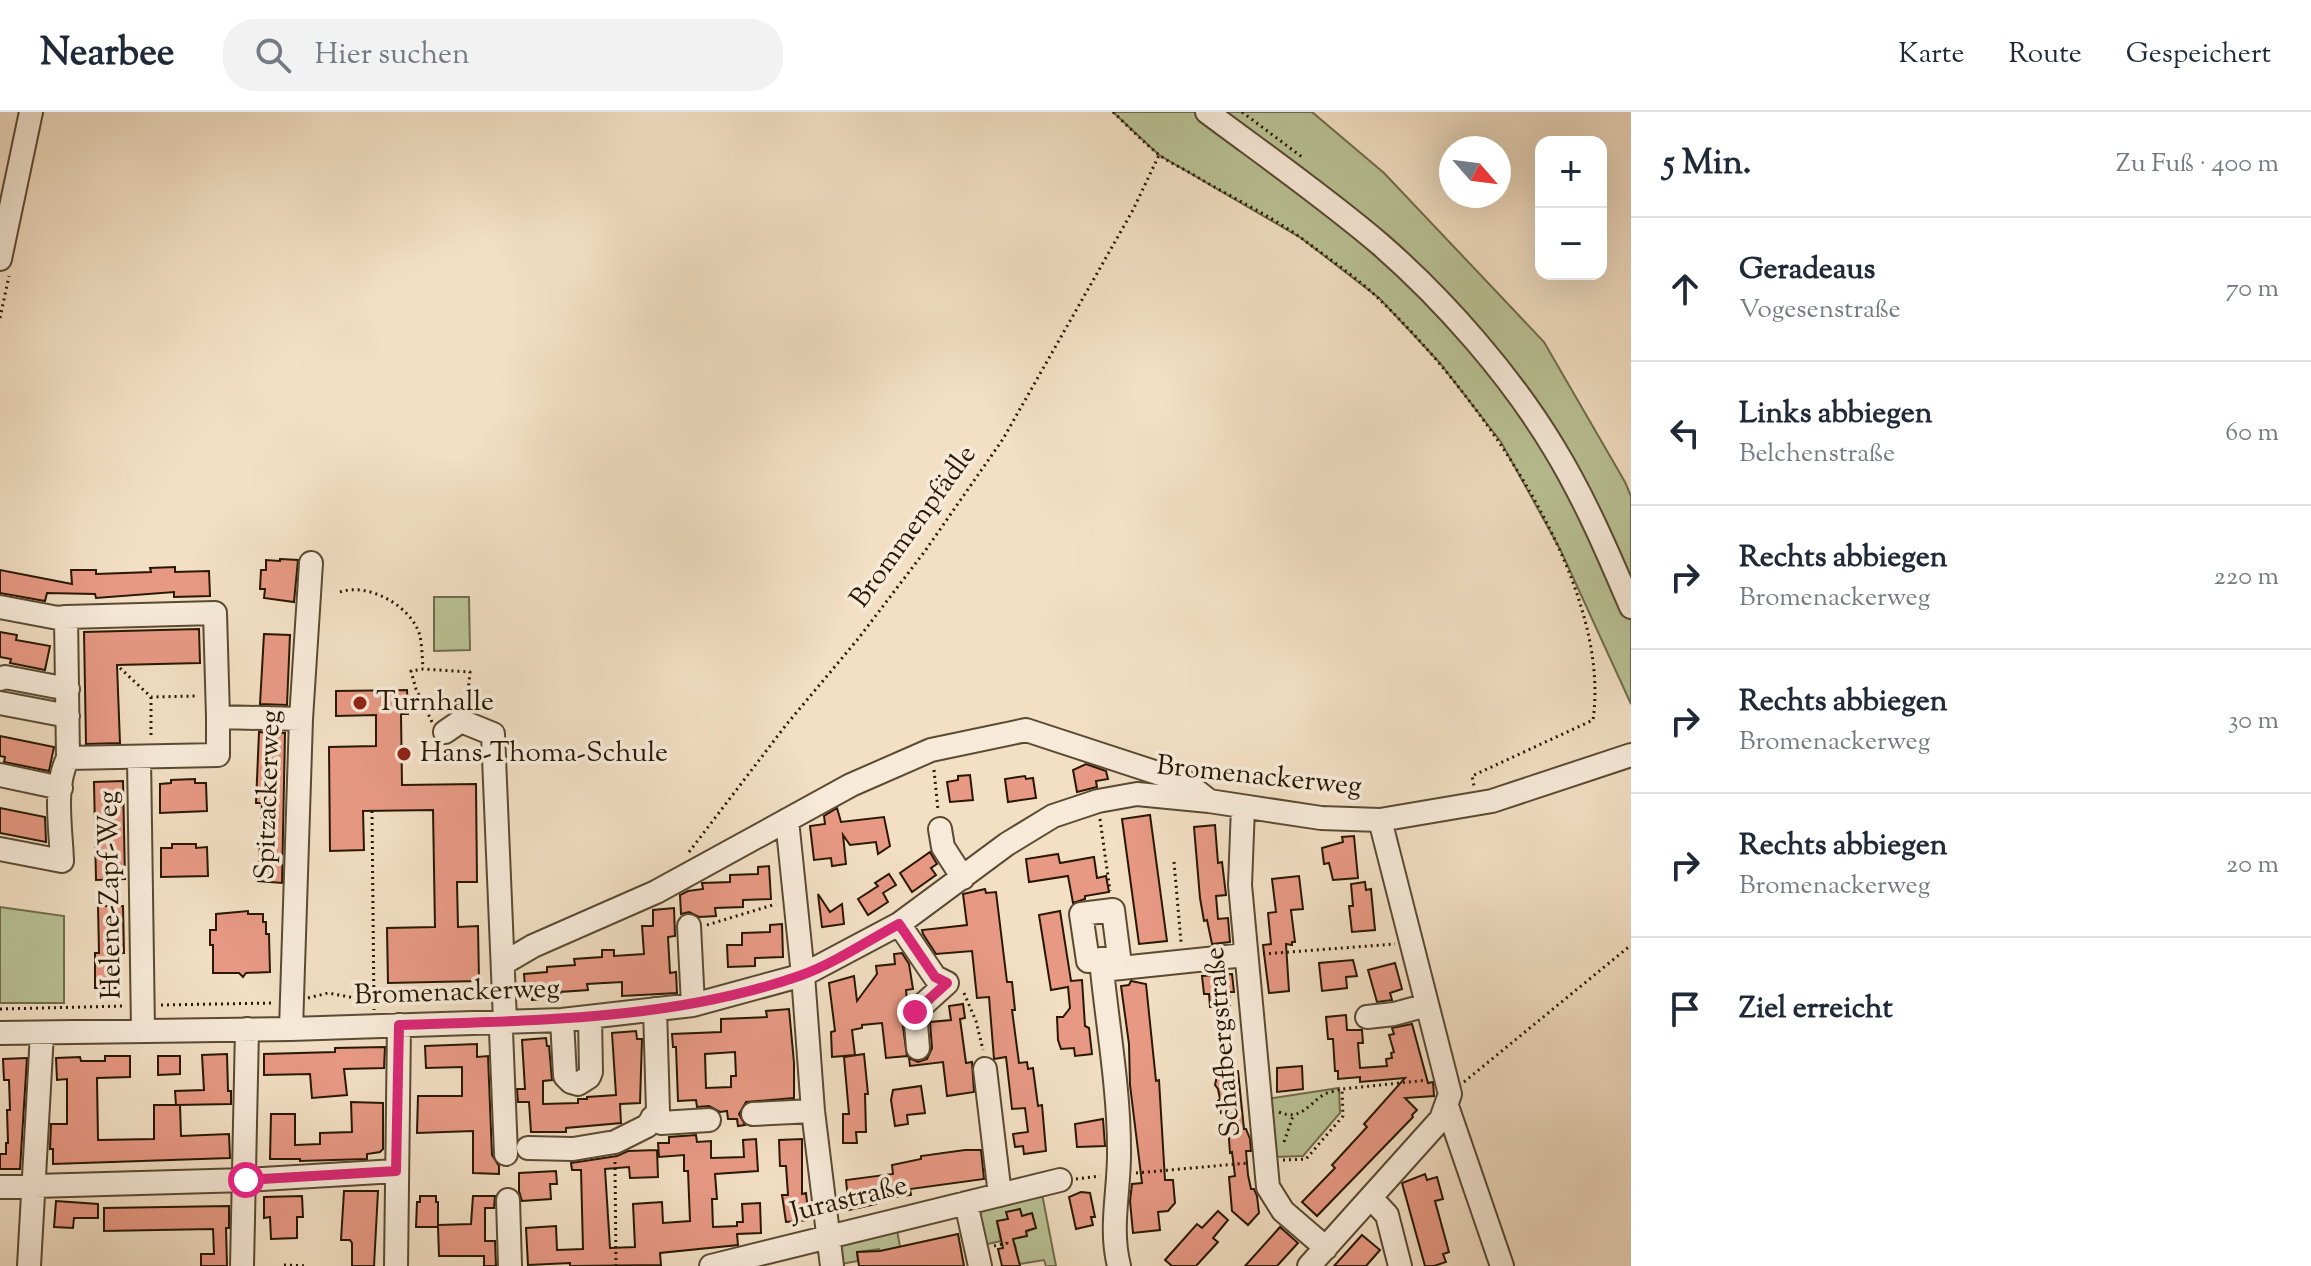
<!DOCTYPE html>
<html lang="de">
<meta charset="utf-8">
<style>
:root{--surface:#fff;--page:#f2f2f3;--text:#1f2937;--muted:#747a83;--line:#e0e1e3}
body{margin:0;font-family:"Sorts Mill Goudy",serif;background:var(--page);color:var(--text)}
.controls{position:absolute;right:24px;top:24px;display:grid;overflow:hidden;border-radius:16px;box-shadow:0 8px 32px #0002}
.controls button{width:72px;height:72px;display:grid;place-items:center;padding:0;border:0;border-bottom:2px solid var(--line);background:var(--surface);color:var(--text);font:40px sans-serif}
.compass{position:absolute;left:1439px;top:24px;width:72px;height:72px;border-radius:50%;background:var(--surface);box-shadow:0 8px 32px #0002;rotate:118deg}
.stop{position:absolute;width:24px;height:24px;margin:-18px;border:6px solid #db2777;border-radius:50%;background:#fff}
.stop.end{background:#db2777;border-color:#fff;box-shadow:0 2px 8px #0008}
.list{margin:0;padding:0;list-style:none}
h2{display:flex;justify-content:space-between;align-items:center;height:104px;margin:0;padding:0 32px;font-size:34px}
h2 small{font-size:26px;font-weight:400;color:var(--muted)}
.list li{display:grid;grid-template-columns:52px 1fr auto;gap:24px;align-items:center;box-sizing:border-box;height:144px;padding:0 32px;border-top:2px solid var(--line)}
.list b{display:block;font-size:30px;white-space:nowrap}
.list p{margin:0;font-size:26px;white-space:nowrap;color:var(--muted)}
.list em{font-size:26px;font-style:normal;color:var(--muted)}
.icon{flex:none;width:44px;height:44px;fill:none;stroke:currentColor;stroke-width:2;stroke-linecap:round;stroke-linejoin:round}
.map{position:relative;flex:none;width:1631px;height:1154px;overflow:hidden}
header{display:flex;align-items:center;gap:48px;box-sizing:border-box;height:112px;padding:0 40px;background:var(--surface);border-bottom:2px solid var(--line)}
header strong{font-size:38px}
nav{display:flex;gap:44px;margin-inline-start:auto;font-size:28px}
.search{width:560px;height:72px;background:var(--page);display:flex;align-items:center;gap:20px;box-sizing:border-box;padding:0 28px;border-radius:32px;color:var(--muted);font-size:30px}
main{display:flex}
aside{flex:1;background:var(--surface)}
.map>svg:first-child{display:block}
.green{fill:#b9c295;stroke:#706d4c;stroke-width:2}
.building{fill:#e89984;stroke:#281802;stroke-width:2;fill-rule:evenodd}
.lines{fill:none;stroke-linecap:round;stroke-linejoin:round}
.minor-casing{stroke:#5a4a32;stroke-width:26}
.path{stroke:#281802;stroke-width:3;stroke-dasharray:2 4;stroke-linecap:butt}
.minor{stroke:#f7ead9;stroke-width:22}
.route{stroke:#db2777;stroke-width:10}
.poi-dot{fill:#8f2418;stroke:#f7ead9;stroke-width:3}
.labels{text-anchor:middle;dominant-baseline:central;stroke-width:7;stroke-linejoin:round;paint-order:stroke}
.street-label{font-size:28px;fill:#281802;stroke:#f7ead9}
.poi-label{font-size:28px;fill:#281802;stroke:#f7ead9;text-anchor:start}
</style>
<header>
<strong>Nearbee</strong>
<div class="search"><svg class="icon" aria-label="search" viewBox="0 0 24 24"><circle cx="10" cy="10" r="6"/><path d="M15 15l6 6"/></svg>Hier suchen</div>
<nav><a>Karte</a><a>Route</a><a>Gespeichert</a></nav>
</header>
<main>
<div class="map">
<svg width="1631" height="1154" viewBox="0 0 1631 1154">
<rect width="100%" height="100%" fill="#f2dfc4"/>
<filter id="stains"><feTurbulence type="fractalNoise" baseFrequency=".0025" numOctaves="4"/><feColorMatrix values="0 0 0 0 .2 0 0 0 0 .09 0 0 0 0 .02 0 0 0 .5 -.17"/></filter>
<radialGradient id="worn" r=".72"><stop offset=".6" stop-color="#630" stop-opacity="0"/><stop offset="1" stop-color="#630" stop-opacity=".3"/></radialGradient>
<!-- green -->
<path class="green" d="M1113,0H1312L1384,61L1544,230L1625,370L1631,384V592L1561,439L1501,330L1439,250L1379,186L1301,126L1159,43Z
M434,485H469L470,538L434,539Z
M0,795L64,804V891H0Z
M1339,976L1340,1001L1303,1044L1274,1045L1267,987Z
M1042,1082L1056,1154H1046L1044,1148L1019,1152L1015,1133L1011,1127L1035,1116L1032,1102L997,1110L1001,1129L983,1133L978,1105L984,1096Z
M897,1118L903,1151L881,1145L879,1137L857,1140L858,1149L841,1152V1132Z"/>
<!-- building -->
<path class="building" d="M280,447L298,448L294,490L264,486L265,477H260L261,458H266V448L280,449Z
M175,455V460L209,459L210,484L174,485V480L96,486L95,482L47,481L45,489L0,481V458L72,472L71,458H96V462L151,460L150,456Z
M199,517L200,551L117,553L120,631L86,632L84,520Z
M0,520L17,523L16,528L50,534L45,558L10,551L11,547L0,545Z
M264,522L290,523L287,593L260,592Z
M407,578L408,602H401L402,673L476,672L477,770H457L458,815L478,814L479,869L388,871L387,816L435,815L433,698L363,699L364,738L330,739L329,635L376,634V603L336,604V579Z
M259,620L285,621L282,771L258,769L262,691H256Z
M0,624L54,635L49,659L4,650L5,645L0,644Z
M1086,652L1106,659L1108,667L1096,669L1097,675L1077,680L1073,658Z
M970,663L973,688L950,690L947,670L958,668V664Z
M1025,664L1026,667L1033,666L1036,686L1008,690L1005,667Z
M195,667V671H206L207,699L160,701V672L171,671V668Z
M123,669L125,767L96,768L94,670Z
M0,696L45,705L46,730L0,721Z
M837,696L841,710L884,705L890,734L878,742L876,730L850,733L843,723L846,752L832,754L831,746L814,748L810,714L825,712L824,704Z
M1150,703L1167,829L1139,832L1122,707Z
M1215,713L1218,751L1222,750L1226,783L1216,784L1218,807L1228,806L1230,830L1212,832L1207,808L1204,809L1200,786L1194,715Z
M1354,724L1358,766L1333,768L1329,751L1324,752L1322,736L1343,730L1342,725Z
M172,732H196V736L207,735L208,764L161,765V736H172Z
M930,740L937,752L931,756L936,763L912,780L900,761Z
M1058,742L1060,751L1094,745L1097,766L1106,764L1109,780L1085,784V787L1073,791L1068,764L1029,770L1026,747Z
M769,754L771,787L743,788V795L715,796L716,804L699,805L689,800L681,802L680,783L688,779L703,777L702,771L730,770V763L758,762V755Z
M889,762L896,773L883,781L888,790L868,803L858,787L878,774L875,771Z
M1299,764L1303,797L1291,798L1295,830H1292V833L1286,832L1289,879L1269,881L1263,833L1271,832L1268,801L1276,800L1272,767Z
M1365,770L1366,778L1371,777L1375,818L1352,820L1349,794H1353L1351,772Z
M985,777L986,781L996,780L1007,870H1012L1015,898H1012L1019,951L1027,950L1028,957L1033,956L1038,994L1042,993L1046,1039L1024,1042L1023,1034L1015,1035L1013,1022L1028,1020L1025,996L1012,997L1006,945L994,947L989,885L977,886L972,839L936,842L923,822L922,818L967,813L963,782Z
M818,782L830,800L842,792L844,812L822,815Z
M98,794H123L124,841H119L120,876H95V841H99Z
M674,796L675,824L668,825L670,861L676,860L677,881L622,884V870L587,872L588,878L560,880L561,886L532,888V875H525L524,862L547,860V855L575,853L574,847L602,845V838H614V844L644,842L642,814H653V798Z
M248,799V802H263V810H266V822H269L270,860L246,861L243,865L239,861H213V833H210V818H216V802Z
M1060,799L1071,869L1082,868L1085,914L1089,916L1092,942L1075,944L1074,936L1061,937L1058,928L1057,905H1063L1070,896L1068,875L1051,878L1039,803Z
M782,812L783,845L755,846V854L728,855L727,833H742V821L770,820V813Z
M902,841L909,852L913,877L906,878L907,888L901,900L907,944L886,946L882,911L862,913V916L852,918L855,943L832,945L831,920L835,919L829,871L854,864L857,889L877,862L876,854L895,852L894,842Z
M1353,848L1357,864L1346,865L1347,876L1322,879L1319,851Z
M1395,851L1402,877L1390,881L1392,888L1377,890L1368,858Z
M1232,862L1234,880H1229L1230,893L1210,895L1209,882H1204L1202,864Z
M1131,869L1146,872L1156,969L1159,968L1165,1068H1173L1175,1091L1168,1099L1158,1100L1160,1118L1133,1121L1130,1089L1132,1072L1142,1071L1130,973L1129,932L1121,874L1129,873Z
M963,892L965,906L960,907L966,951L972,950L974,980L947,984L943,950L910,954L909,946L918,950L927,947L932,936L930,910L951,908L949,894Z
M789,897L794,951V986L746,990L739,1002L745,1013L738,1014L737,1007H728L727,999L720,1000L709,994L697,995L696,988L678,989L676,935H673L672,922L721,920V907L767,905L766,899ZM735,940L736,964H731V975L706,976L705,942Z
M1346,903L1347,918H1362L1363,931H1358L1360,956L1387,954L1386,947L1392,946L1391,941L1394,940L1389,923L1394,922L1392,916L1412,912L1428,971L1433,970L1434,984L1405,986L1417,998L1412,1003L1413,1005L1317,1104L1302,1090L1335,1056L1332,1053L1367,1015L1364,1012L1405,966L1360,970V965L1338,967V959H1335L1333,927H1328L1326,905Z
M636,919L637,927H642L640,991L620,992L621,1011L566,1016V1020H531L529,990H518L517,977H525L522,928L546,926L547,934H549L552,968L543,969V992L578,991V987H587V985L616,983L612,921Z
M477,932V945L488,944L492,1043L499,1054V1062L473,1061V1019L417,1021L418,984H462V955L426,956L425,934Z
M385,935L384,956L344,957L347,983L312,986L310,962L264,963V942L335,940V936Z
M227,942L228,979H231V992L176,993L175,979L204,978L202,943Z
M864,942L868,982H865L866,1020H856L857,1031H843V1002H849L844,945Z
M105,944H130V965L97,966L98,1028L154,1027V993H180L181,1024L229,1022L230,1046L53,1052V1037H50L51,1012H67V967L57,968L56,946L80,945L81,949H105Z
M158,944H180V962L158,963Z
M27,946L20,1057H0V1042H6V1031H8L7,998H10L9,968H4L3,947Z
M1302,954L1303,977L1277,980V956Z
M1238,959L1244,1017H1246L1250,1027L1251,1039H1246L1248,1063L1251,1077H1254L1257,1084L1259,1101L1248,1113L1232,1099L1229,1065L1235,1064L1232,1040L1230,1041L1227,1000L1221,1001L1220,993L1217,990L1220,987L1218,977L1215,973L1217,964L1223,963L1222,960Z
M921,974L925,1001L907,1003L908,1012L895,1014L891,988L893,978Z
M351,990L383,991V1037L380,1040L367,1042V1047L300,1049V1047H270L271,1002H295V1033L320,1032V1021L352,1020Z
M1103,1007L1105,1034L1077,1035L1075,1012Z
M696,1023L697,1030L711,1029V1046L744,1045L743,1028L756,1027L758,1059L715,1062L717,1087H712L713,1115L737,1114V1110H743L742,1092L760,1091L761,1121L737,1122L738,1133L660,1141L661,1153L570,1154V1151L528,1153L526,1116L556,1114L557,1138L583,1137L581,1058H572L571,1051L617,1044L628,1039L657,1038L658,1065L630,1066L629,1055L605,1057L610,1136L635,1135L633,1092L662,1090L663,1111L690,1109L688,1059H684V1043L659,1045L658,1031H669V1025Z
M802,1027V1082L806,1081L809,1108L786,1110L782,1083H788L786,1054H780L779,1028Z
M965,1038H981L984,1067L910,1077L911,1083L875,1088L876,1092L849,1098L846,1068L893,1062L892,1053L921,1047V1044Z
M556,1059L557,1072H550L551,1087L522,1089L519,1079V1061Z
M1425,1062L1427,1068L1437,1065L1443,1087L1435,1089L1449,1140L1443,1142L1446,1150L1434,1154H1425L1402,1071Z
M344,1079H378L374,1154H352V1131L350,1128H341Z
M1081,1080L1090,1081L1095,1105H1091L1093,1113L1076,1117L1069,1085Z
M302,1084L303,1105H297V1126L271,1127L270,1105L264,1106V1085Z
M420,1084H436V1090H438V1113L471,1112L473,1084H495L494,1096H485V1129H495L496,1154H484V1144H439L438,1115H416L417,1090H420Z
M56,1089L98,1092V1106H74L73,1116L54,1115Z
M229,1094V1116H226L227,1154H201V1142H214L213,1117L104,1119V1096Z
M1020,1097L1022,1104L1032,1101L1036,1116L1026,1119L1027,1124L1013,1127L1020,1154H1002L998,1137L1003,1136L997,1109L1008,1107L1006,1100Z
M1218,1099L1228,1108L1213,1126L1218,1130L1196,1154H1172L1165,1148L1197,1112L1202,1116Z
M1280,1115L1298,1131L1277,1154H1245Z
M958,1122L964,1154H859L857,1140L880,1139Z
M1362,1123L1380,1138L1366,1154H1334Z"/>
<g class="lines">
<!-- minor casing -->
<g class="minor-casing">
<path id="minor" d="M1207,0C1266,44 1326,86 1381,133C1445,189 1510,263 1554,336C1585,387 1608,441 1631,495
M0,147L31,0
M0,495L58,506L66,505
M0,567L5,565L68,577
M0,591L68,604
M218,605V643L68,646L66,505L215,501L218,605L301,607
M445,620L461,609L493,622L505,909L501,919L506,1042
M139,645L143,919
M0,663L61,676
M1243,695L1240,773L1268,1075L1283,1099L1326,1136
M787,708L803,863L813,999L832,1154
M940,717L943,735L963,766
M0,737L62,749C61,717 53,675 68,646
M899,812L935,865L947,871L915,900L918,936
M689,814L693,893
M1101,847L1119,845L1113,798L1081,802L1088,849L1101,847L1102,858
M504,851L533,834L656,780L851,673L931,638L1026,618L1185,670L1208,688
M1367,905L1394,902L1427,893
M562,908L565,964L571,970L578,972L589,965L591,960L590,906
M291,917L301,607L311,451
M0,921L291,917L562,908L693,893L803,863L899,812L1007,732L1053,704L1098,689L1137,682L1209,689L1321,706L1380,708L1492,689L1631,643
M985,957L1000,1083
M1447,994L1502,1154
M753,1002L813,999
M652,1006L661,1011L709,1008
M528,1036L573,1037L615,1030L647,1014L658,999L655,897
M0,1075L246,1068L396,1059
M1371,1086L1387,1103L1400,1154
M508,1088L510,1154
M966,1091L980,1154
M29,1154L42,921
M242,1154L247,917
M396,1154L399,913
M711,1154L1060,1068
M1119,1154C1109,1114 1120,1077 1119,1037C1119,979 1108,916 1102,858L1245,843
M1309,1154L1441,1007L1450,982L1380,708"/>
</g>
<!-- path -->
<path class="path" d="M1113,0C1128,14 1142,29 1158,42C1168,50 1182,56 1194,63C1230,85 1270,103 1304,128C1329,147 1358,166 1380,188C1476,279 1613,469 1593,608L1472,664L1474,674
M1242,0L1302,45
M0,206L9,164
M340,480C368,470 412,494 420,524C422,533 422,545 423,555
M120,556L151,585L198,584
M151,585V625
M432,610L416,577L411,559L423,557L470,560L467,590
M934,658L938,698
M372,699L374,898
M1100,707L1110,779
M689,740L786,613L858,527L925,439L1003,327L1133,98L1159,43
M1174,750L1181,830
M707,813L776,792
M1263,842L1395,832
M964,881L976,909L983,938
M308,886L328,881L366,888L470,886L478,891
M161,893L273,891
M0,897L125,894
M1464,970L1631,833
M1279,1000C1300,1009 1307,994 1323,983C1328,980 1336,979 1342,977
M1284,1030L1293,1004
M1283,1048L1306,1047L1343,1004L1342,977L1428,968
M615,1050L616,1154
M1136,1061L1248,1051
M1076,1067L1100,1064
M994,1134L1007,1131L1006,1128
M284,1153L307,1154"/>
<!-- minor -->
<use href="#minor" class="minor"/>
</g>
<g class="lines">
<!-- route -->
<path class="route" d="M246,1068L396,1059L399,913C534,908 672,909 802,863C835,851 867,829 899,812L935,865L947,871L915,900"/>
</g>
<!-- markers -->
<g class="poi-dot">
<circle cx="360" cy="591" r="8"/>
<circle cx="404" cy="642" r="8"/>
</g>
<g class="labels">
<!-- street labels -->
<g class="street-label">
<text transform="translate(914 415) rotate(-54)">Brommenpfädle</text>
<text transform="translate(1259 665) rotate(6)">Bromenackerweg</text>
<text transform="translate(269 683) rotate(-88)">Spitzackerweg</text>
<text transform="translate(111 783) rotate(-91)">Helene-Zapf-Weg</text>
<text transform="translate(457 881) rotate(-2)">Bromenackerweg</text>
<text transform="translate(1224 930) rotate(-95)">Schafbergstraße</text>
<text transform="translate(849 1088) rotate(-14)">Jurastraße</text>
</g>
<!-- poi labels -->
<g class="poi-label">
<text x="376" y="591">Turnhalle</text>
<text x="420" y="642">Hans-Thoma-Schule</text>
</g>
</g>
<rect width="100%" height="100%" filter="url(#stains)"/>
<rect width="100%" height="100%" fill="url(#worn)"/>
</svg>
<div class="controls">
<button>+</button>
<button>−</button>
</div>
<svg class="compass" viewBox="-18 -18 36 36"><path d="M0-13l5 13h-10z" fill="#e53935"/><path d="M0 13l5-13h-10z" fill="#747a83"/></svg>
<div class="stop" style="left:246px;top:1068px"></div>
<div class="stop end" style="left:915px;top:900px"></div>
</div>
<aside>
<h2>5 Min.<small>Zu Fuß · 400 m</small></h2>
<ul class="list">
<li><svg class="icon" aria-label="ahead" viewBox="0 0 24 24"><path d="M12 20V5M6 11l6-6 6 6"/></svg><div><b>Geradeaus</b><p>Vogesenstraße</p></div><em>70 m</em></li>
<li><svg class="icon" aria-label="left" viewBox="0 0 24 24"><path d="M17 20v-9H6M10 6l-5 5 5 5"/></svg><div><b>Links abbiegen</b><p>Belchenstraße</p></div><em>60 m</em></li>
<li><svg class="icon" aria-label="right" viewBox="0 0 24 24"><path d="M7 20v-9h11M14 6l5 5-5 5"/></svg><div><b>Rechts abbiegen</b><p>Bromenackerweg</p></div><em>220 m</em></li>
<li><svg class="icon" aria-label="right" viewBox="0 0 24 24"><path d="M7 20v-9h11M14 6l5 5-5 5"/></svg><div><b>Rechts abbiegen</b><p>Bromenackerweg</p></div><em>30 m</em></li>
<li><svg class="icon" aria-label="right" viewBox="0 0 24 24"><path d="M7 20v-9h11M14 6l5 5-5 5"/></svg><div><b>Rechts abbiegen</b><p>Bromenackerweg</p></div><em>20 m</em></li>
<li><svg class="icon" aria-label="arrive" viewBox="0 0 24 24"><path d="M6 21V4h12l-3 4 3 4H6"/></svg><div><b>Ziel erreicht</b></div></li>
</ul>
</aside>
</main>
